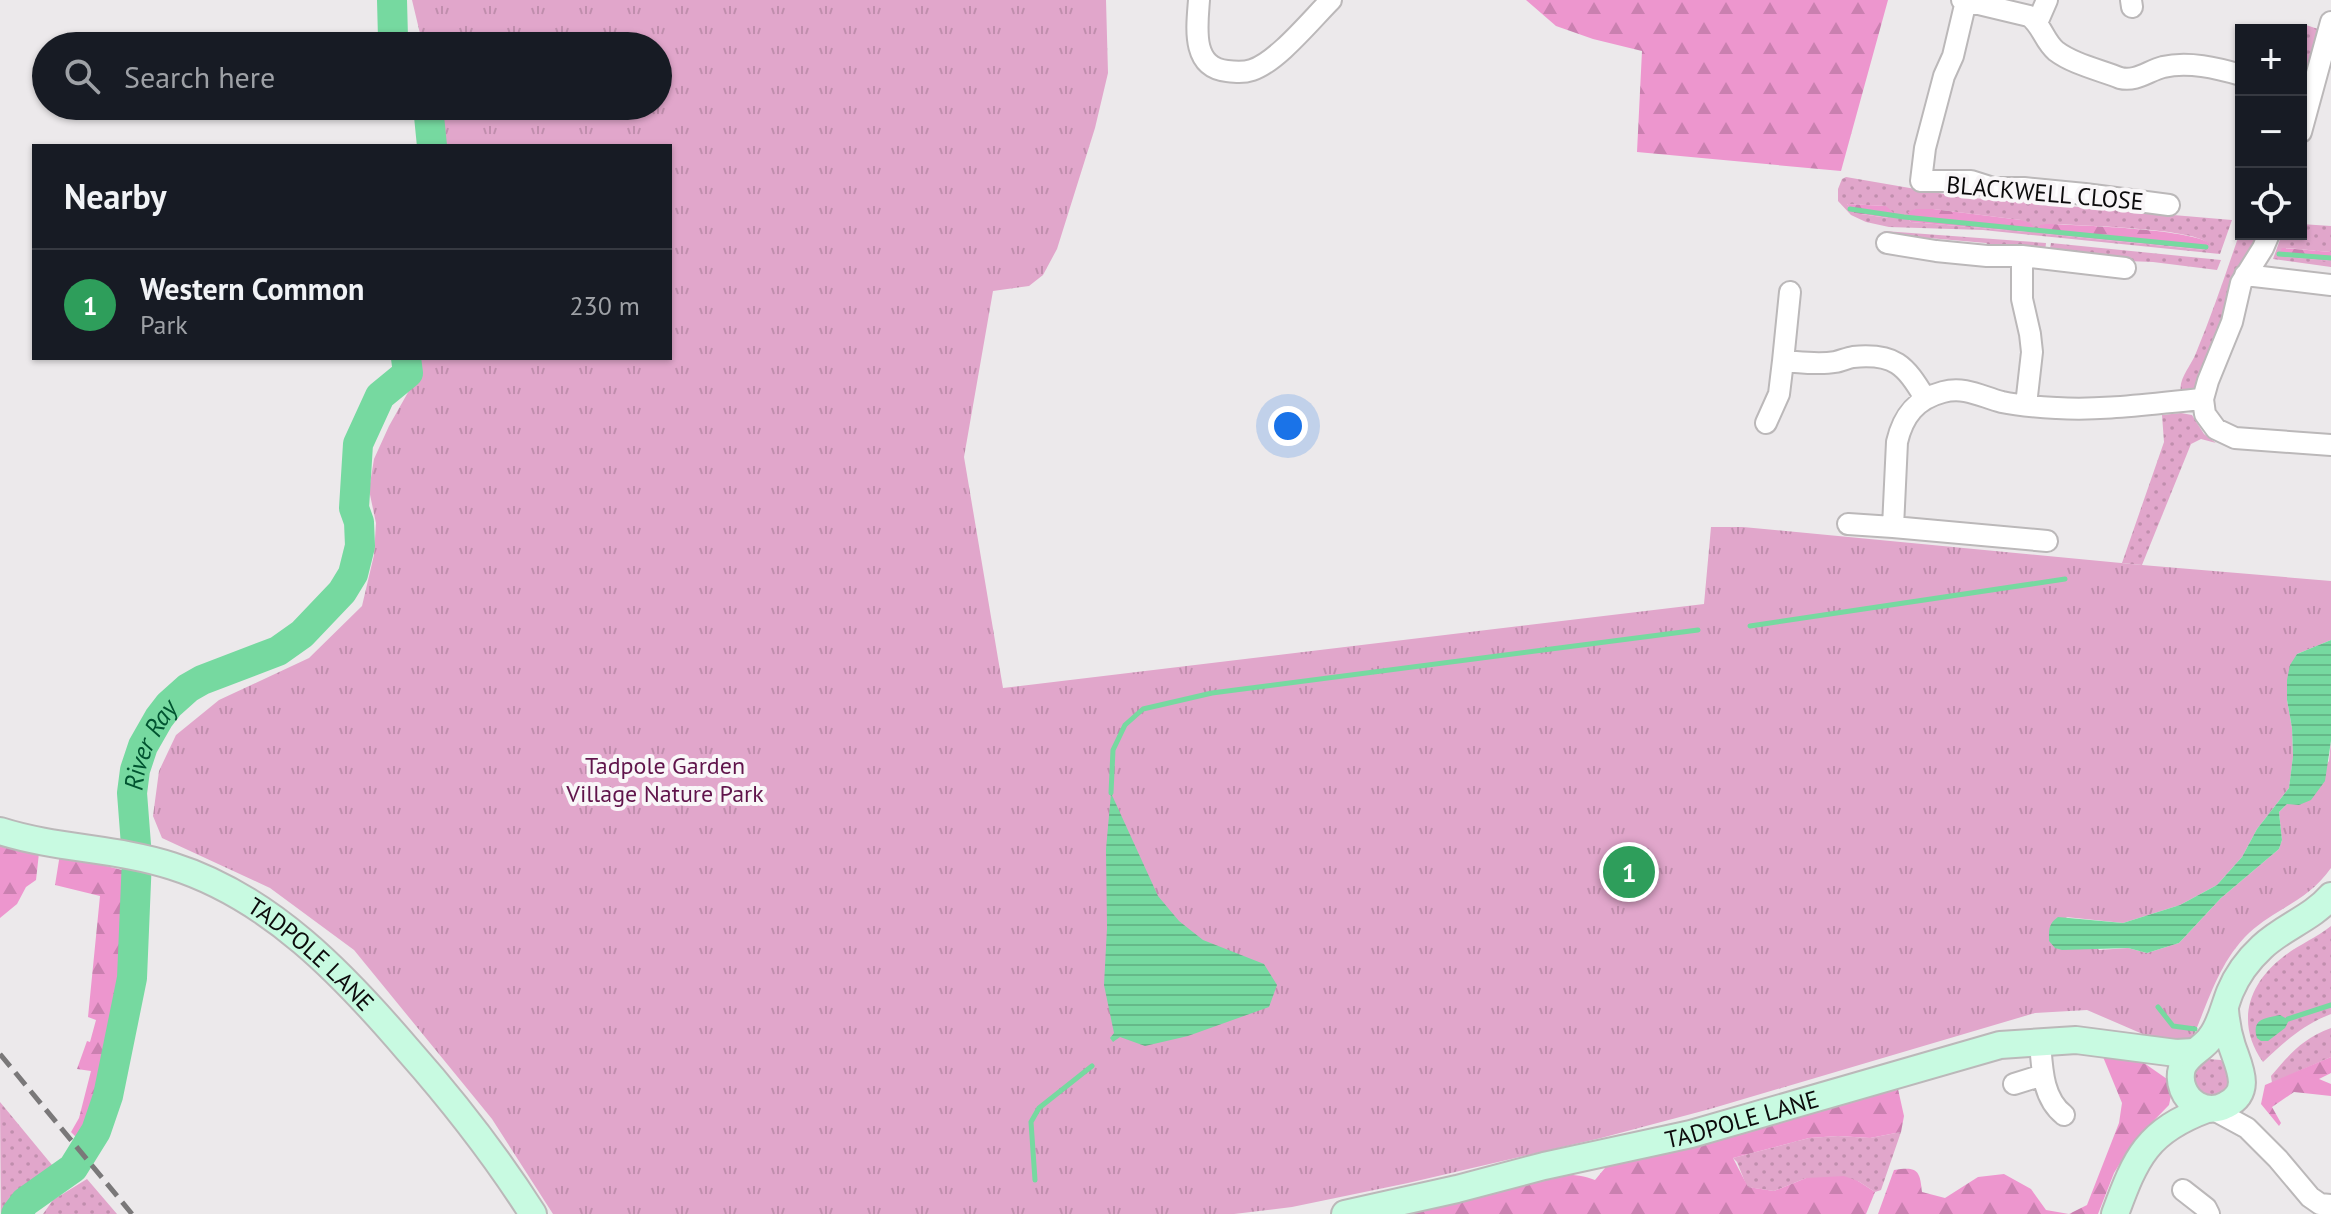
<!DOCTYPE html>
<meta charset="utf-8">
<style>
:root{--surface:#171b24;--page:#242831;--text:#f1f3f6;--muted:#9ea1a6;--line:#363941;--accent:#1a73e8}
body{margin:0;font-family:"PT Sans",sans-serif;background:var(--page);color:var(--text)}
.controls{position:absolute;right:24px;top:24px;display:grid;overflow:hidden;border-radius:0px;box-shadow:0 2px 6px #0004}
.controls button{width:72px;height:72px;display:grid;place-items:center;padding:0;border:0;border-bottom:2px solid var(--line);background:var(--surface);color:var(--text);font:40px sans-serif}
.you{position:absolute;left:1288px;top:426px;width:28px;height:28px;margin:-20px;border:6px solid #fff;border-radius:50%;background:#1a73e8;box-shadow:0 0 0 12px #1a73e833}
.badge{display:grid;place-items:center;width:52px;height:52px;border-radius:50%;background:var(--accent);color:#fff;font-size:26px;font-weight:700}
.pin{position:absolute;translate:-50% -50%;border:4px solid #fff;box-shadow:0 2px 8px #0006}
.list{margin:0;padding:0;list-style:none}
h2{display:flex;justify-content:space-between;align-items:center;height:104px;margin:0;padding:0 32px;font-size:34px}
h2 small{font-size:26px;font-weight:400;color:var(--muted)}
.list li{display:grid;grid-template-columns:52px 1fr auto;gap:24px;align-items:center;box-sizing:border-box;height:112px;padding:0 32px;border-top:2px solid var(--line)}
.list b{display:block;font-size:30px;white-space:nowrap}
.list p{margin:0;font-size:26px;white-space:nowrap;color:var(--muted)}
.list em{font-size:26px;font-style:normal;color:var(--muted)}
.icon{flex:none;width:44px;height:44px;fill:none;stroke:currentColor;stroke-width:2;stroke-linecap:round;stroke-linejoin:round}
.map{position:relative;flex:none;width:2331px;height:1214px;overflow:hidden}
.search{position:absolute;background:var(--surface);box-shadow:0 2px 6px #0004;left:32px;top:32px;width:640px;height:88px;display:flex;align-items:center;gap:20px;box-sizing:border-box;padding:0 28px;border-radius:44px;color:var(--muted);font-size:30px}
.panel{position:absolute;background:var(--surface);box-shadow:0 2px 6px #0004;left:32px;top:144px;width:640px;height:216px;border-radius:0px}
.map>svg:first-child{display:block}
.grass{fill:url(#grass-dots);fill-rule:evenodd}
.forest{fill:url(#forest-firs)}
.park{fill:url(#park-tufts)}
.water{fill:url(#water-rules)}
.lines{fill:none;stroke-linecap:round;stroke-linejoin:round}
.stream{stroke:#76d9a0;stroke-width:5}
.river{stroke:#76d9a0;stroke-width:30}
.street-casing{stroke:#bbb8b9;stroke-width:24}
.secondary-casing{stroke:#bbb8b9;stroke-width:30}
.street{stroke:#fff;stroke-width:20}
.secondary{stroke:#c8fae1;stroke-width:26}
.rail{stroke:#7a7879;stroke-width:5;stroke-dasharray:16 8;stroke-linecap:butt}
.labels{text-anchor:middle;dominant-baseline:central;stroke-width:8;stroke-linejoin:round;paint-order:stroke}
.street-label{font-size:24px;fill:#0c0b0c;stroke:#f9f6f8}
.park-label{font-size:24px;fill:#60144b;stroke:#f9f6f8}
.water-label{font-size:26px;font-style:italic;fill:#015430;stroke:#f9f6f8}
</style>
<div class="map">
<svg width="2331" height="1214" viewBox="0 0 2331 1214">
<defs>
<pattern id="grass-dots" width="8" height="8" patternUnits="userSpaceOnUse" patternTransform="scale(2)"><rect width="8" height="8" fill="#e1a6cb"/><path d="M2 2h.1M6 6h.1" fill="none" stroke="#c08ead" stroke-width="1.8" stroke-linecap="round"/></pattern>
<pattern id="forest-firs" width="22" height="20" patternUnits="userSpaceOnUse" patternTransform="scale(2)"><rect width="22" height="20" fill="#ed96ce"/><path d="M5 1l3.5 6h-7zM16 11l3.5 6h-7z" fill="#ca80b0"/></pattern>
<pattern id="park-tufts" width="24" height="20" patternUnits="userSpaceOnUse" patternTransform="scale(2)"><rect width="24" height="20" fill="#e1a6cb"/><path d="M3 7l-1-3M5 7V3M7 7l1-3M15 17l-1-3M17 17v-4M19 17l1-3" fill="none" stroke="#c08ead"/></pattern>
<pattern id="water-rules" width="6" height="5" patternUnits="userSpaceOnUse" patternTransform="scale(2)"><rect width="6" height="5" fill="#76d9a0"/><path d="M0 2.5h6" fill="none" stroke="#65b989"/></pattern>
</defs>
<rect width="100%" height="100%" fill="#ece9eb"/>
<!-- grass -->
<path class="grass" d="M2306,25L2321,30L2307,83L2301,85V42Z
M1846,177L1962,197L2232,220L2220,254L1983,230L1889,227L1866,222L1851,215L1838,201V189L1842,179ZM1847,204L1886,206L1888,218L1854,213ZM1915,209H1933L2021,220L2028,232L1911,222L1908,219ZM2057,224C2086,226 2190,228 2208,243L2205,250L2045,234L2039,229Z
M2301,224L2331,226V252L2286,248L2285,257L2331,261V267L2273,259L2282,234H2301Z
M2241,229V234H2259L2198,387L2191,392H2181C2178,379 2191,366 2196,353C2213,312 2227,270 2241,229Z
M1884,231L2046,243L2045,252L1996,250L1986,243L1929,238L1922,242L1885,235Z
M2051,243L2221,260L2217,270L2153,262L2102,260L2096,254L2066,252L2049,254Z
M2181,413L2192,415L2204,434L2216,443L2201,439L2191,444L2142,565L2122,563L2164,442L2162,415Z
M2331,926V1014C2303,1025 2285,1041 2263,1062C2236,1024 2247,985 2283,957C2298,945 2316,938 2331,926Z
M2331,1028V1057L2272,1083L2271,1076C2291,1053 2302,1039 2331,1028Z
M2208,1059L2221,1060L2230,1069L2229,1091L2209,1099L2194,1089L2192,1074L2201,1062Z
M0,1102L52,1165V1177L6,1207L1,1214Z
M1901,1132L1881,1190L1875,1192L1858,1181L1806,1178L1774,1191L1747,1187L1737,1162L1733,1158L1809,1138L1838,1136L1870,1138Z
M87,1179L117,1214H43L53,1200Z"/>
<!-- forest -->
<path class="forest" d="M1526,0H1888L1841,171L1637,152L1642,51L1593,39L1556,26Z
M1847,204L1886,206L1894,213L1889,218L1854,213Z
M1915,209H1933L2021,220L2030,223L2034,227L2029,232L1911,222L1908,219V212Z
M2047,224C2075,225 2190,229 2209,243L2206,250L2045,234L2039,229L2040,225Z
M2282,248L2331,252V261L2284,257L2279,254Z
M0,839L39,853L36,880L26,887L17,904L0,918Z
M60,854L122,870L129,884L120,998L94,1117L81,1142L71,1132L79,1118L91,1071L77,1069L87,1041L90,1042L96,1020L88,1017L100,896L55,885Z
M2101,1052L2144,1063L2167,1079L2172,1091L2169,1105L2134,1141L2114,1173L2098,1214H1878L1894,1170C1918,1166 1920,1171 1922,1192L1945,1198L1978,1177L2004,1174L2031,1189L2046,1210L2069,1214L2087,1205L2119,1123L2122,1103Z
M2331,1057V1073L2319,1079L2331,1084V1096L2294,1092L2272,1107L2281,1123L2279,1126L2261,1104L2265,1085Z
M1898,1089L1904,1116L1901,1132L1870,1138L1838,1136L1809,1138L1733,1158L1748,1187L1774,1191L1806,1178L1844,1176L1858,1181L1875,1192L1866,1214H1401C1450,1199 1547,1160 1595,1180L1615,1156Z"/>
<!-- park -->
<path class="park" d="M412,0H1106L1108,73L1095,128L1057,249L1043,275L1029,286L993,291L964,457L1003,688L1704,604L1711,527H1743L2142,565L2331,581V640L2297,654L2287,700L2292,728L2293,757L2289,788L2257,829L2242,857L2217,885L2180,905L2123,923L2066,917L2099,950L2128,948L2147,953L2179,943L2221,898L2279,849L2282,840L2279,812L2287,804L2299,805L2329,761L2331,741V868C2307,902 2277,907 2249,933C2219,962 2209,1000 2193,1037L2184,1041L2145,1035L2087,1010L2035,1013L1710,1109L1601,1138L1408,1183L1292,1207L1234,1214H553L492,1119L354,950L270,888L162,838L153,816L159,771L176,735L219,700L309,658L362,606L374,555L376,523L369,490L374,459L389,426L411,387L419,367V358H670V146H443L440,106H658V46H423Z"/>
<!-- water -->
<path class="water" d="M2331,640V741L2325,781L2311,800L2299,805L2287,804L2279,812L2282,840L2279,849L2221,898L2179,943L2147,953L2128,948L2062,950L2055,948L2049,941C2049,930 2048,924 2058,917L2123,923L2180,905L2217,885L2242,857L2257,829L2289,788L2293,756L2292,728L2287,700V680L2290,665L2297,654Z
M1111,793L1158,896L1179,921L1203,940L1264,964L1277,985L1269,1007L1188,1036L1145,1046L1120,1037L1113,1042L1110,1038L1114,1033L1104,985L1107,928L1106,849Z
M2280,1015L2289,1020L2285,1028L2268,1041H2261L2257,1038C2251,1019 2265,1018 2280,1015Z"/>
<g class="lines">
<!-- stream -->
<path class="stream" d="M1850,209L1904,217L2206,247
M2279,254L2331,258
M1750,626L2065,579
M1111,793L1113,750L1125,725L1143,709L1212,693L1698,630
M2158,1007L2173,1026L2195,1029
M2288,1019L2331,1005
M1035,1180L1031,1122L1039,1108L1092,1066"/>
<!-- river -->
<g class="river">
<path d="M392,0L393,38L398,46"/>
<path d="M428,106L432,146"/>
<path id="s1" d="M16,1214L25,1202L73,1168L96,1131L108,1096L132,978L137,858L132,793L135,770L143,746L159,718L169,705L188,688L202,680L278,651L302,634L342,592L353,574L360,546L359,522L354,508L358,444L380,396L408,373L406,358"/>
</g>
<!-- street casing -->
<g class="street-casing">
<path id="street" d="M1199,0C1197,27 1191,67 1227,71C1235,72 1243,73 1252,70C1277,62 1311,20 1331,0
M1962,0L2029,16C2042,25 2044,41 2056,51C2073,64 2100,70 2120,78C2136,82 2148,71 2163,67C2188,61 2217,68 2241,75
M2131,0L2132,7
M1966,1L1953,56L1944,76L1925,148L1921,181H1971L1993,188H2024L2085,194L2169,205
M2037,23L2047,0
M2301,132L2331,22
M2269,234L2263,248L2241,283L2232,322L2208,381L2203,399L2205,414L2216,429L2235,438L2331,445
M1887,243L1936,251L1987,256H2022V299L2030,334L2032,352L2026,405
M2022,256L2125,268
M2245,275L2331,285
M1790,292L1783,361C1800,362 1818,365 1835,362C1841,361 1847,358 1853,357C1895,353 1905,365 1925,398
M1766,423L1779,394L1783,361
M1848,524L1893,527
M2047,541L1893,527L1897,442C1903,416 1916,399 1943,392C1965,386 1982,397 2002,402C2020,406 2039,407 2057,408C2105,411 2155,403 2203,399
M2040,1041C2042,1067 2042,1098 2064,1115
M2014,1084L2043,1075
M2212,1109L2247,1128L2278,1159L2310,1197L2320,1204L2331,1205
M2183,1190L2206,1208L2209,1214"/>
</g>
<!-- secondary casing -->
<g class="secondary-casing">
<g id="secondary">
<path id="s2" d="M0,831C56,849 117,848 172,866C270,897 344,975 408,1050C454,1102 496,1156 533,1214"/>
<path d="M2225,1010C2226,1022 2228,1034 2232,1046C2239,1067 2253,1092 2226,1105C2217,1110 2206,1110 2197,1105C2184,1098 2178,1082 2182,1068C2187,1054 2203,1049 2211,1037C2221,1024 2224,1007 2230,992C2237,975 2248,960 2262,947C2283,927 2312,918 2331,896"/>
<path id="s3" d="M1345,1214L1457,1189L1544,1166L1691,1134L2000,1045L2076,1040L2176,1053L2194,1052"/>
<path d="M2115,1214C2136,1157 2147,1131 2207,1109"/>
</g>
</g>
<!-- street -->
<use href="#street" class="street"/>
<!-- secondary -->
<use href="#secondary" class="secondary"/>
<!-- rail -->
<path class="rail" d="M0,1054L132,1214"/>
</g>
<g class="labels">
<!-- street labels -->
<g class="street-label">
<text transform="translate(2045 193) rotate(5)">BLACKWELL CLOSE</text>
<text stroke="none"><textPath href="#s2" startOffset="342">TADPOLE LANE</textPath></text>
<text stroke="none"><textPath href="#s3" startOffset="408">TADPOLE LANE</textPath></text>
</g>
<!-- park labels -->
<g class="park-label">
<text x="665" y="765">Tadpole Garden<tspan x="665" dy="28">Village Nature Park</tspan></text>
</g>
<!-- water labels -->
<g class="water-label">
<text stroke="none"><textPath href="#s1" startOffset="512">River Ray</textPath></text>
</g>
</g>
</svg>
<div class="controls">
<button>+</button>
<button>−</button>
<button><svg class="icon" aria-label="locate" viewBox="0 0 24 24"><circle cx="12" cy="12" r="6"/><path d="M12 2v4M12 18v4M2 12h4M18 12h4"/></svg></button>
</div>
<div class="you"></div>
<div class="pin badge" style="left:1629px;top:872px;background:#2e9e5b">1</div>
<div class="search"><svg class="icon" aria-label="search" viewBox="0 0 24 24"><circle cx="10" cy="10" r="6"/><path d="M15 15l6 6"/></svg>Search here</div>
<section class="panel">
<h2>Nearby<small></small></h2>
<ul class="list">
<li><span class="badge" style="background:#2e9e5b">1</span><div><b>Western Common</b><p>Park</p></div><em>230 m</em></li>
</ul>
</section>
</div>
